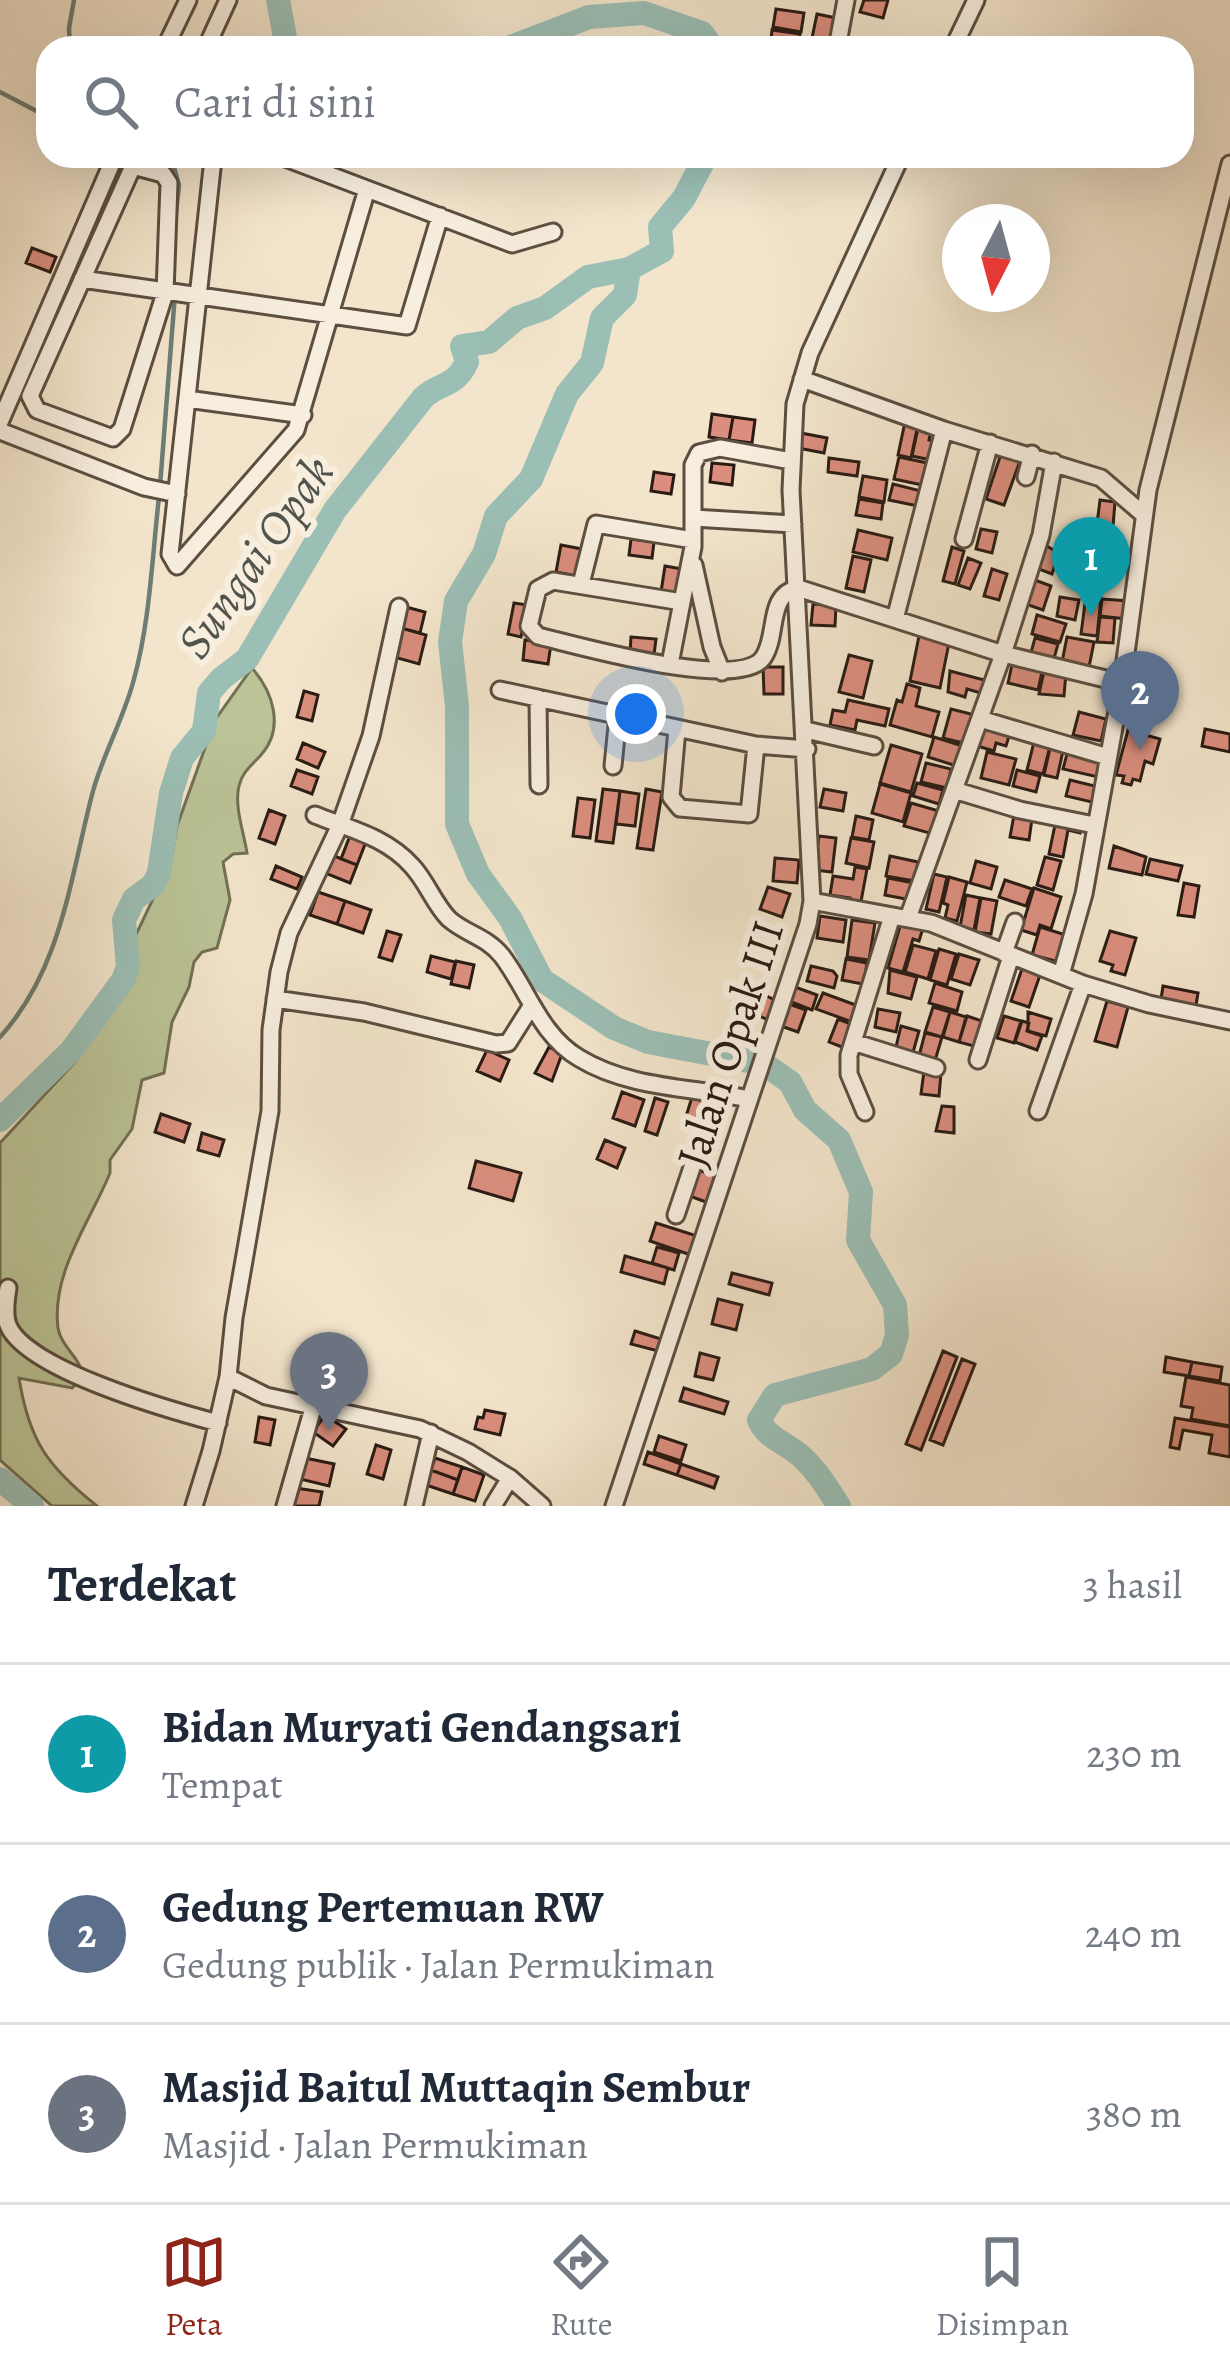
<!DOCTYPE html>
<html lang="id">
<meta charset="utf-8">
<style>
:root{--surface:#fff;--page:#f6f6f7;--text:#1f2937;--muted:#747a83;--line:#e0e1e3;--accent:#8f2418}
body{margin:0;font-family:Alegreya,serif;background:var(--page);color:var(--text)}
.compass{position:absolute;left:942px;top:204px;width:108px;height:108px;border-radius:50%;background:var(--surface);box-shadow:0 12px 48px #0002;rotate:186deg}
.you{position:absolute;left:636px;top:714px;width:42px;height:42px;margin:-30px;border:9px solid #fff;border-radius:50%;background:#1a73e8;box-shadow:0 0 0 18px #1a73e833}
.badge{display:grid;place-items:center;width:78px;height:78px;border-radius:50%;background:var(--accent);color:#fff;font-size:39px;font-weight:700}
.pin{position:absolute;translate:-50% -99px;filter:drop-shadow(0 3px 6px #0008)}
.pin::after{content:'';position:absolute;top:63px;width:42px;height:36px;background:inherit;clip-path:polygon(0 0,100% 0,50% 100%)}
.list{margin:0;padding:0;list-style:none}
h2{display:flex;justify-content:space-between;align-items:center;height:156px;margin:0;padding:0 48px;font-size:51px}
h2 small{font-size:39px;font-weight:400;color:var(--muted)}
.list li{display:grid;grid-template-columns:78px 1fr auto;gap:36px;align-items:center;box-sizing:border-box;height:180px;padding:0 48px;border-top:3px solid var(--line)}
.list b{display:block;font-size:45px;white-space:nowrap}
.list p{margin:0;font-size:39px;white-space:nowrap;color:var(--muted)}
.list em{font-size:39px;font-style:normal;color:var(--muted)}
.icon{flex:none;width:66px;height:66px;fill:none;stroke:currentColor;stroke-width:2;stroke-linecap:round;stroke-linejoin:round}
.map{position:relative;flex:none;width:1230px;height:1506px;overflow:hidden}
.search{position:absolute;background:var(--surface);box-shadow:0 12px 48px #0002;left:36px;right:36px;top:36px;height:132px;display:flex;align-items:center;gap:30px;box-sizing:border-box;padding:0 42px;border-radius:36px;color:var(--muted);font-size:45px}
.sheet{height:696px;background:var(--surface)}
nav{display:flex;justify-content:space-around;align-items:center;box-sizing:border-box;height:168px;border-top:3px solid var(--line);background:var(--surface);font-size:33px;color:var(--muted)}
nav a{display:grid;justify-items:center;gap:6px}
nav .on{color:var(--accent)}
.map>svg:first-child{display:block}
.green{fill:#bbc497;stroke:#727055;stroke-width:3}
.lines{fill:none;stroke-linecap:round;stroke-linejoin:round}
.stream{stroke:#6d7d74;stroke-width:4.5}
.river{stroke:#9bbfb5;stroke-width:24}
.building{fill:#db8e7e;stroke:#291b13;stroke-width:3}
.minor-casing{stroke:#5c4e41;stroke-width:21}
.minor{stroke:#f7eede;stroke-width:15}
.labels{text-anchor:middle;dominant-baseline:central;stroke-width:12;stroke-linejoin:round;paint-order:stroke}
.street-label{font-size:45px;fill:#291b13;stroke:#f7eede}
.water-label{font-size:48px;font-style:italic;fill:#51544c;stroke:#f7eede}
</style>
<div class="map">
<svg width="1230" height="1506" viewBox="0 0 1230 1506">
<rect width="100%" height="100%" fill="#f3e5cc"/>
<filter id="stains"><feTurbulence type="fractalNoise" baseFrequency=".00167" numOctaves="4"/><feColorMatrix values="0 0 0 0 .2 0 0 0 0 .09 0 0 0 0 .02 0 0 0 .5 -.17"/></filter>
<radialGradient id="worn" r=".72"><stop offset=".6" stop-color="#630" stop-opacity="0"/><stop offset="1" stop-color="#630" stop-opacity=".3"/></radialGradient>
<!-- green -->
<path class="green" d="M252,668C273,692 285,728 261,755C252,765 242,772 239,786C234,806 244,833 247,853L233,854L223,862L230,900L217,948L202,952L194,962L189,987L172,1022L164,1073L142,1080L132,1129L110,1160V1173C90,1222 51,1273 58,1328C61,1347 81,1358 84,1378L72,1388L19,1378C29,1441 48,1467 97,1506H52L0,1460V1143L76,1061L171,861L177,826L215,720Z"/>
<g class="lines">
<!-- stream -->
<path class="stream" d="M70,48L69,28L74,0
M0,92L48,117
M171,156L179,185L175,223
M160,486L175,294
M0,1037C62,969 70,878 93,791C104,752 124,718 134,679C150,621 152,558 159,497"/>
<!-- river -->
<path class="river" d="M278,0L287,48
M508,48L589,17L644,13L702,33L713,48
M629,269L625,295L602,318L592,363L567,394L531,479L496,516L484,554L456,601L450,642L457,706V824L478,874L510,918L542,980L614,1028L648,1042L764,1064L790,1082L805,1110L839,1140L861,1192L858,1240L895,1305L897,1335L891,1354L872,1369L775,1395L759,1420C767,1439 789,1444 803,1458C818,1472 828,1489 839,1506
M0,1120L71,1051L123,980L128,967L124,920L134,899L153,885L159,873L171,793L182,758L204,731L209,693L221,679L247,659L335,510L423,398C439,382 454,389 467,362L462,346L489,342L517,318L545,308L588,277L629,269L662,251L660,227L684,198L706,156
M0,1479L32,1506"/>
</g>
<!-- building -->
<path class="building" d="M864,0H888L883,18L860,12Z
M776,9L804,13L801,32L773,27Z
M817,14L836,18L830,42L812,38Z
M772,30L800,34L798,48H770Z
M32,248L56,257L50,272L26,263Z
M712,414L733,417L729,440L709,437Z
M733,417L755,420L752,443L729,440Z
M905,422L918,424L911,458L898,455Z
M918,428L931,430L929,440L935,441L931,460L912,456Z
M801,433L827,438L824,453L798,448Z
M1001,454L1020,461L1004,505L986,499Z
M899,457L932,464L927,486L894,479Z
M829,458L859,462L857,476L828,472Z
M712,463L734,465L732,485L710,482Z
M654,472L674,475L671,494L651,491Z
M863,476L887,480L884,502L859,497Z
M893,484L921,491L918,506L889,500Z
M859,499L883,503L881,519L856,515Z
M1100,500L1115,502L1113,526L1097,524Z
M981,529L997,532L992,553L976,549Z
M858,530L892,538L887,560L853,552Z
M631,539L654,542L652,558L629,555Z
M561,545L582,549L577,576L556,572Z
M1045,545L1064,556L1062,564L1056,562L1052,574L1036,568Z
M952,547L964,551L955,584L943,581Z
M853,556L871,560L864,592L846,588Z
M968,558L981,563L970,589L958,585Z
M665,566L682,569L678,594L661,592Z
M992,569L1007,574L999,600L984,596Z
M1032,579L1051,586L1043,610L1023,603Z
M1086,596L1101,598L1097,636L1081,634Z
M1060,597L1079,600L1075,620L1057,616Z
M1102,599L1129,601L1127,619L1100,616Z
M514,603L527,605L521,637L508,634Z
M813,604L836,605L835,626L811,625Z
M406,607L425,612L420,633L401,628Z
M1037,615L1066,624L1060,642L1032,634Z
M1100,617L1115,618L1113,643L1097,642Z
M401,628L426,635L419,664L394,657Z
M919,636L949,643L940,688L910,681Z
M631,637L656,639L654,655L630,653Z
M1067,637L1094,642L1089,667L1062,662Z
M1035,638L1058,644L1053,662L1030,656Z
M525,640L551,644L548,664L523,660Z
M849,655L872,661L863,698L839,692Z
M1013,660L1043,667L1038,690L1008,683Z
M763,667H783V694H764Z
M1045,667L1066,672L1064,696L1039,694Z
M950,671L988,681L984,694L967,689L965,697L948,692Z
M907,684L920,688L916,706L939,712L932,737L890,725L897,700L902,702Z
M304,691L318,695L312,721L297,717Z
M848,700L889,709L885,726L857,720L855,730L830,725L833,710L845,712Z
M951,709L975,715L967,744L943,738Z
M1079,712L1106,719L1101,741L1073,735Z
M980,724L1010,733L1006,746L996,743L994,751L974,745Z
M1205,729L1230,734V752L1202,746Z
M1128,730L1160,739L1153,764L1145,761L1140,781L1133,779L1131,785L1122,783L1124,776L1116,775Z
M934,737L966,747L960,767L928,757Z
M1034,742L1050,746L1043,774L1027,770Z
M303,743L325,752L318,768L297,759Z
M891,745L922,754L911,792L880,783Z
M1050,748L1063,751L1057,778L1044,775Z
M1068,750L1099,758L1098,777L1063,769Z
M987,752L1016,759L1009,785L981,778Z
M926,763L951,769L947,788L921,782Z
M297,770L318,777L312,794L291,786Z
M1017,770L1040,776L1036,792L1013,786Z
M1070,780L1099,787L1096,803L1066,796Z
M917,783L943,790L939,804L913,796Z
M880,784L911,793L903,822L872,813Z
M603,789L620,791L613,843L596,841Z
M646,789L662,792L653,850L637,848Z
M824,789L846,793L843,811L820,807Z
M620,791L639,794L635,826L616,824Z
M578,798L595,800L590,838L573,836Z
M911,803L939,811L933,834L904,826Z
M269,810L285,816L275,844L259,838Z
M1014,815L1032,819L1029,840L1010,837Z
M856,816L873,820L869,840L852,837Z
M1056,820L1081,825L1080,833L1068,830L1063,857L1049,854Z
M351,833L367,839L357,865L341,859Z
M819,836L836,838L832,872L814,870Z
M851,838L874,842L869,868L846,863Z
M1114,846L1146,857L1142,875L1109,868Z
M332,855L357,865L350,883L325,873Z
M890,856L918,862L914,881L886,876Z
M1045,857L1061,861L1053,890L1037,885Z
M775,858L799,860L797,883L773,881Z
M1150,859L1182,866L1178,881L1146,874Z
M976,861L997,867L991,889L970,883Z
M276,866L302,877L297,889L271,879Z
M855,867L867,869L860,907L849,905L850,898L830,895L833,876L853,879Z
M934,874L947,877L939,912L926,909Z
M949,877L967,882L957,921L945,918L948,905L943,903Z
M888,878L914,883L911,900L885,895Z
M1005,880L1032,889L1026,906L999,897Z
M1184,883L1199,886L1194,917L1178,915Z
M768,887L790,894L782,917L760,909Z
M1034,888L1061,897L1051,929L1040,925L1037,935L1021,930Z
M318,892L345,901L337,924L310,915Z
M966,895L980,898L974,930L960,927Z
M981,898L997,901L991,934L975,932Z
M345,901L371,910L363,933L337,924Z
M820,916L846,920L843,942L817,938Z
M902,919L924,925L919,941L913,939L903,972L888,968Z
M852,920L875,923L869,960L847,957Z
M1040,927L1066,935L1059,962L1032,955Z
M387,931L401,935L392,961L379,957Z
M1110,931L1136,938L1125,975L1111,971L1113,965L1100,961Z
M913,945L936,951L928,979L905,972Z
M939,949L956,954L947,985L930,980Z
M959,954L979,960L970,985L951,979Z
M431,956L455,962L451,979L427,972Z
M846,959L867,963L866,969L871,970L868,985L842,980Z
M456,961L474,965L469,988L451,984Z
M1024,963L1040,975L1029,1007L1011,1001Z
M811,966L833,971L837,976L834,988L807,981Z
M890,970L917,977L911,999L888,993Z
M935,983L962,992L957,1011L929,1003Z
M1163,986L1198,993L1196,1005L1161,999Z
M795,987L817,995L812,1010L789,1001Z
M758,992L777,1001L768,1020L749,1011Z
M823,993L861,1007L855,1023L816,1009Z
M1107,1001L1128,1007L1117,1047L1095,1041Z
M789,1004L806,1010L798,1032L781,1026Z
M933,1007L950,1012L942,1037L925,1032Z
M878,1009L900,1013L896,1032L875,1027Z
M950,1012L966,1017L959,1042L943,1037Z
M1028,1012L1051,1019L1046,1036L1028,1031Z
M967,1016L985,1022L977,1047L959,1042Z
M1004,1016L1021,1021L1014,1043L997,1038Z
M838,1019L856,1026L847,1049L829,1042Z
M1022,1021L1029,1023L1027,1031L1042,1036L1037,1050L1015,1042Z
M901,1026L919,1031L912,1056L895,1051Z
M925,1033L942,1037L934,1064L918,1060Z
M549,1047L562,1054L552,1081L535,1073Z
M487,1050L509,1060L500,1081L477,1071Z
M924,1071L941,1073L939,1096L921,1094Z
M622,1092L644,1100L635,1126L613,1118Z
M692,1097L706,1101L698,1127L684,1123Z
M655,1098L668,1102L657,1135L645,1131Z
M942,1106L954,1107V1133L936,1131Z
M161,1114L190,1124L184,1142L155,1132Z
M202,1133L224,1140L219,1156L198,1150Z
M605,1140L625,1148L617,1168L597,1159Z
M476,1161L521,1173L513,1201L469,1188Z
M696,1169L715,1176L706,1202L687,1195Z
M656,1223L697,1236L691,1255L650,1241Z
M657,1247L679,1253L674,1270L652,1263Z
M625,1256L668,1268L664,1284L621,1272Z
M732,1273L772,1283L769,1295L729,1284Z
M718,1299L742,1305L736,1330L712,1324Z
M635,1331L661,1339L658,1351L631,1344Z
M943,1351L957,1357L921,1450L906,1444Z
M700,1353L719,1358L713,1380L695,1376Z
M1166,1357L1192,1362L1189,1376L1164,1372Z
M962,1359L975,1364L943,1445L930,1440Z
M1192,1362L1222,1367L1220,1381L1189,1376Z
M1186,1377L1230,1385V1426L1191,1419L1193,1408L1181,1406Z
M684,1388L728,1402L724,1414L680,1401Z
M485,1410L505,1414L500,1435L475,1429L478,1417L483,1418Z
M325,1415L346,1429L333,1446L313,1432Z
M259,1417L275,1420L270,1445L255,1442Z
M1175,1418L1230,1427V1457L1209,1453L1212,1435L1183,1430L1179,1449L1170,1447Z
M659,1436L686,1445L681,1461L654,1452Z
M376,1445L391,1450L383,1479L367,1474Z
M648,1452L681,1464L677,1475L644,1464Z
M305,1458L334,1464L329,1486L300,1479Z
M435,1458L462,1467L458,1480L431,1470Z
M681,1464L718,1477L714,1488L677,1475Z
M462,1467L484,1475L475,1501L453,1494Z
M431,1470L458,1480L453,1494L426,1485Z
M296,1488L322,1492L319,1506H294Z"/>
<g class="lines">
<!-- minor casing -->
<g class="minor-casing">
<path id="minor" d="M165,48L188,0
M206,48L228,0
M837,48L846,0
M953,48L976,0
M213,159L170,554L177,566L296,430L367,189L280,156
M133,166L163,174L169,183L165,293L122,429L113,438L37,410L30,396Z
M367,189L512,244L553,232
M82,279L407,326L440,216
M802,379L944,430L1101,478L1144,515
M187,399L303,415
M0,422L115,156
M0,431L144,487L177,494
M791,461L720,448L699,453L693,465V547L682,602L553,581L538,589L529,626L538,636C577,645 738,692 763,658C779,635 766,595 798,588L1003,654L908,918
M1054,462L1041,535L1003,654L1122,683
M1026,477L1032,454
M693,518L793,524
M964,539L990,443
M694,565L712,647L722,672
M581,584L596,524L693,540
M895,619L944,430
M670,664L682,602
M500,690L756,745L807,749
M538,698L539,785
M980,719L1108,757
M677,729L671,797L680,808L749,814L756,745
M806,730L874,746
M613,766L618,716
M954,790L1020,810L1094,825
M315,815C350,829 386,837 412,866C427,882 434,904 449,919C466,934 487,937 502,956C528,990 540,1035 579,1058C630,1089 692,1087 749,1099
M812,901L931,923L1083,984L1149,1004L1230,1021
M1004,953L1015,922
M1061,975L1084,894L1122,683L1148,490L1230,164
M275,999L364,1012L496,1044L508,1043L532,1005
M853,1042L936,1068
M978,1060L1011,956
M1038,1111L1083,984
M865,1112L849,1074V1055L892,916
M676,1215L717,1093
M8,1288C6,1300 4,1314 8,1325C26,1370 173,1411 218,1423
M228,1377L266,1396L420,1429L468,1452L510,1478L542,1506
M194,1506L211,1451L228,1377L234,1318L270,1111L271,1030L279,972L289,933L340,825L371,736L399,607
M285,1506L313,1408
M414,1506L431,1433
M493,1506L510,1478
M614,1506L808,924L812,901L791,490L795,404L810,353L901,156"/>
</g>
<!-- minor -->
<use href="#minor" class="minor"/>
</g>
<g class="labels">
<!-- street labels -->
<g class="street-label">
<text transform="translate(730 1044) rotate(-72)">Jalan Opak III</text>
</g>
<!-- water labels -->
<g class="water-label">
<text transform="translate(255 557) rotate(-55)">Sungai Opak</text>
</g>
</g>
<rect width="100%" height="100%" filter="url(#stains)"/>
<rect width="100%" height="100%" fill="url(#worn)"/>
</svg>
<svg class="compass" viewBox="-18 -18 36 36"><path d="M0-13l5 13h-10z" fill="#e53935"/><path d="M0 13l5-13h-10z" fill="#747a83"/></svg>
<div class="you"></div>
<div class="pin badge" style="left:1091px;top:616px;background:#0f9aa8">1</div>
<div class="pin badge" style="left:1140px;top:750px;background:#5c6f8a">2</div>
<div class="pin badge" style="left:329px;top:1431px;background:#6b7280">3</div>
<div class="search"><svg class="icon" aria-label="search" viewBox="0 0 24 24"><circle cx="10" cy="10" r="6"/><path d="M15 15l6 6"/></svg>Cari di sini</div>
</div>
<section class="sheet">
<h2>Terdekat<small>3 hasil</small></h2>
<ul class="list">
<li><span class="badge" style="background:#0f9aa8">1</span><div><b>Bidan Muryati Gendangsari</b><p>Tempat</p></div><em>230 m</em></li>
<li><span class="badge" style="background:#5c6f8a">2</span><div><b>Gedung Pertemuan RW</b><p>Gedung publik · Jalan Permukiman</p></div><em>240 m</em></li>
<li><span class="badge" style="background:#6b7280">3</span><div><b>Masjid Baitul Muttaqin Sembur</b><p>Masjid · Jalan Permukiman</p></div><em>380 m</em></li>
</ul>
</section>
<nav>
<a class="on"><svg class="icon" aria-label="map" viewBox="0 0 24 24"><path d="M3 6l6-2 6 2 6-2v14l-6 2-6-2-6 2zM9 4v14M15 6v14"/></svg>Peta</a>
<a><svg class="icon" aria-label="directions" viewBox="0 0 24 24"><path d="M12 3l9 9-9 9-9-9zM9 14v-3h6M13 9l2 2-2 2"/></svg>Rute</a>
<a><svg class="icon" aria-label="saved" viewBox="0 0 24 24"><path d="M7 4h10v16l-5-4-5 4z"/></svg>Disimpan</a>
</nav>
